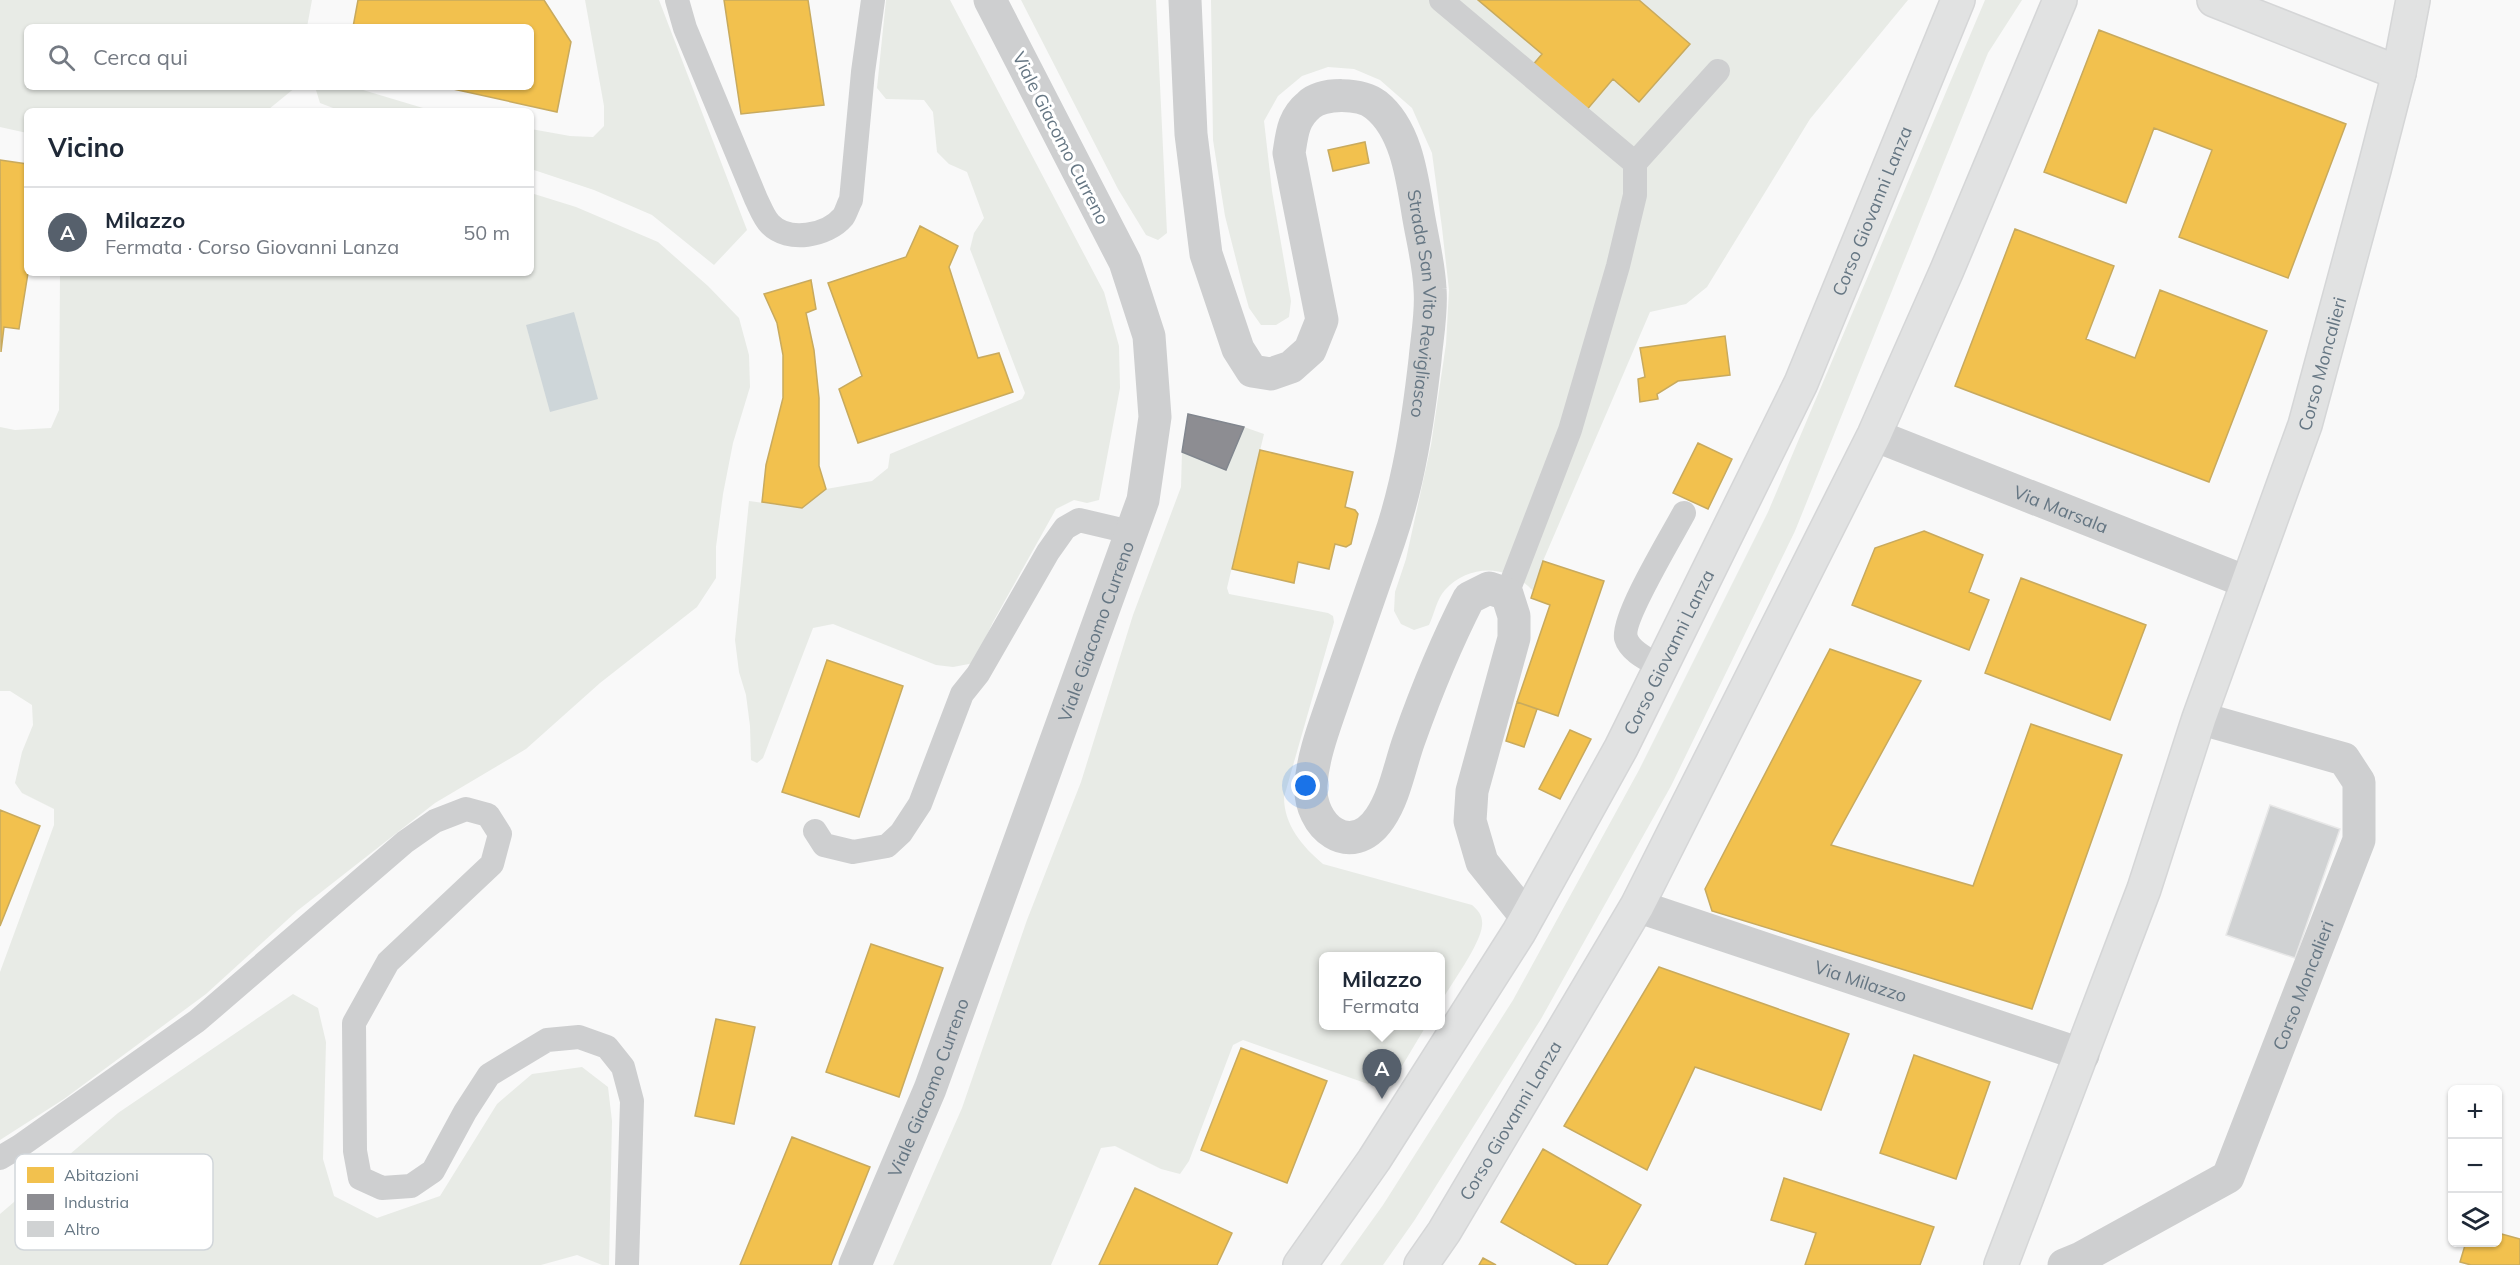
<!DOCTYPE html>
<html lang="it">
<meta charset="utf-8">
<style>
:root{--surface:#fff;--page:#f2f2f3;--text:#1f2937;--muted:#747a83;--line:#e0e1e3;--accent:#56606c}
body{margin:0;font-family:Mulish,sans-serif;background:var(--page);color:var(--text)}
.controls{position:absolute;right:18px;bottom:18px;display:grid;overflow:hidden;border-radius:9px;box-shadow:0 2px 4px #0004}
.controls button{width:54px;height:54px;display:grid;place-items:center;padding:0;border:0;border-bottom:2px solid var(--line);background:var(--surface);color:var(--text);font:30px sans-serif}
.you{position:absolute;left:1306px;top:786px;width:21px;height:21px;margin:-15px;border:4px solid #fff;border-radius:50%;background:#1a73e8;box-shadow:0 0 0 9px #1a73e833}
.badge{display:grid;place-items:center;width:39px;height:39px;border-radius:50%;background:var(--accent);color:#fff;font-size:20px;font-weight:700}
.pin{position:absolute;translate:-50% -50px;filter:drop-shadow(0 2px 3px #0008)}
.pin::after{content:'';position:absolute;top:32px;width:21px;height:18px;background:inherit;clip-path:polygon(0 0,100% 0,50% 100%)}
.popup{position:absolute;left:1319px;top:952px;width:126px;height:78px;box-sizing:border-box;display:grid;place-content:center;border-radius:9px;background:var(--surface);filter:drop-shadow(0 2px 4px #0005);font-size:20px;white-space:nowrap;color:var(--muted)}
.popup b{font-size:22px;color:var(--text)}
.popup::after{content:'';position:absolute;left:50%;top:100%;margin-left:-12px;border:12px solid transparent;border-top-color:var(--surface)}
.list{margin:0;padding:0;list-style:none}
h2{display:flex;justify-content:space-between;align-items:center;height:78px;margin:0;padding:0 24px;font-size:26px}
h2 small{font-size:20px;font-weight:400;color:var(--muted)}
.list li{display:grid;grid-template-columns:39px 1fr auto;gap:18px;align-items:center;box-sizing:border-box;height:90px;padding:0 24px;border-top:2px solid var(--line)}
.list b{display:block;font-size:22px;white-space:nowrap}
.list p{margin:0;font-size:20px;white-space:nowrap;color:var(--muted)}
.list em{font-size:20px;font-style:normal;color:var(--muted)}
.icon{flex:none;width:33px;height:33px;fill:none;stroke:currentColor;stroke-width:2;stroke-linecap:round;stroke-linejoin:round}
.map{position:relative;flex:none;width:2520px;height:1265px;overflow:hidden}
.search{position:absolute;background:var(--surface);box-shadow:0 2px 4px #0004;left:24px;top:24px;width:510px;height:66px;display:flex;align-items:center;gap:15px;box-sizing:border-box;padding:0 21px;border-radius:9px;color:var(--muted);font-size:22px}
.panel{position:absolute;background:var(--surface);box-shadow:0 2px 4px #0004;left:24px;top:108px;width:510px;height:168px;border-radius:9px}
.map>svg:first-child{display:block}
.green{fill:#e8ebe6}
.water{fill:#ced6d9}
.homes{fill:#f2c14e;stroke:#c8aa5e;stroke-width:1.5}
.industry{fill:#8d8d92;stroke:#81868e;stroke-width:1.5}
.building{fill:#d0d2d3;stroke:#e8e8e8;stroke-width:1.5}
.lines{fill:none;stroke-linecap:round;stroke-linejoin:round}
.secondary-casing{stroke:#d5d6d7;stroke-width:36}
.lane{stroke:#cecfd0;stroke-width:24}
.street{stroke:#cecfd0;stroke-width:33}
.secondary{stroke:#e1e2e2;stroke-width:33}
.labels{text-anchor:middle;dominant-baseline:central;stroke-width:6;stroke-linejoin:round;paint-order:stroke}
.street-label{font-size:18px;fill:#657683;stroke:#fff}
.key{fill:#fff;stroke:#d1d6da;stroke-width:1.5}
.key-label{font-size:16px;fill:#657683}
</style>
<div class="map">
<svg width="2520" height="1265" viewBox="0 0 2520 1265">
<rect width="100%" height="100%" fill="#f9f9f9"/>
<!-- green -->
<path class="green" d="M0,0H312L307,27H27V87H296L269,109L273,111H27V133L0,127Z
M585,0H659L747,230L714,265L652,215L594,190L531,169V129L570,136L593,137L604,126V106Z
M886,0H950L1104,292L1119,346L1120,388L1099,500L1087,503L1074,500L1056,509L993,622L974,663L953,667L936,665L833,624L813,628L763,758L757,763L751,760L750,726L746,695L739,672L735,640L749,501L802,508L826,489L872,481L888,468L890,454L1022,399L1025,393L970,249L974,233L984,218L967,172L949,164L937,152L933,112L924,100L886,99L877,88Z
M1021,0H1156L1167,233L1158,240L1146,235L1118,189Z
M1211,0H1908L1810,119L1707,287L1686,304L1650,312L1543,561L1533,591C1509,565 1470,563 1445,590C1437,598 1434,615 1429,625L1414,630L1401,624L1394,611L1395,592L1406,559L1431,445L1446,344L1449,290L1442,228L1432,153L1412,108L1380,80L1354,69L1328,67L1302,76L1278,96L1264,121L1272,191L1291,301L1289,317L1276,325H1261L1249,308L1242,283L1225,216L1213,140Z
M1985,0H2022L1988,53L1795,531L1671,786L1541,1019L1414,1221L1383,1265H1340L1383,1205L1513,1000L1639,770L1768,512Z
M318,87H353L433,111H341L320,103L316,90Z
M531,193L576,207L658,242L708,286L739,318L749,355L750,387L733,443L723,494L716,547V578L697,607L600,683L526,749L435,803L297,911L206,994L64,1099L0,1140V972L54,825V809L22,793L15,783L22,752L33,725L32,705L10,691H0V427L15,430L51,428L59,410L60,273H531Z
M1244,427L1264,434L1227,588L1229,594L1328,613L1333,616L1334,622L1284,797C1284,825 1302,846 1323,864L1472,905C1479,911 1483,916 1482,926C1480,945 1451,984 1441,1002L1440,956H1324V1026H1426L1396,1076L1368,1084L1243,1040L1233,1045L1189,1161L1180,1174L1161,1169L1115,1146L1101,1148L1051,1265H893L962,1108L1027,920L1081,782L1133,615L1181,487L1182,452L1226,470Z
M293,994L318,1008L326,1042L323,1159L334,1196L377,1218L440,1196L497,1104L532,1074L582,1067L608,1087L612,1121L609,1265H602L577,1255L541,1265H0V1214L118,1113Z"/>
<!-- water -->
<path class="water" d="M574,312L598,399L550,412L526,325Z"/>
<!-- homes -->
<path class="homes" d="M358,0H544L571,42L557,112L444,87H531V27H353Z
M724,0H808L824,105L741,114Z
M1478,0H1639L1690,44L1639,102L1613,79L1585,112L1532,66L1542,54Z
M2099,30L2346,124L2288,278L2179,237L2212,150L2154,128L2126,203L2044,172Z
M1365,142L1369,163L1333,171L1328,150Z
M0,160L27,164L28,273L19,329L4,327L1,352Z
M920,226L958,246L949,267L978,358L999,353L1013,392L858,443L839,389L862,376L828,283L906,257Z
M2015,229L2114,266L2086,339L2135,358L2160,290L2267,331L2209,482L1955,386Z
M811,280L816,309L806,313L814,350L819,398V466L826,489L802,508L762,502L766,465L783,398V355L777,323L764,294Z
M1725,336L1730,375L1678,381L1657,394L1658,399L1640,402L1638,379L1645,377L1640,348Z
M1698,443L1732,459L1708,509L1673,493Z
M1260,450L1353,472L1345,507L1355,510L1358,514L1351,544L1346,547L1335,544L1329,569L1298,562L1294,583L1232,569Z
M1924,531L1983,555L1969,592L1989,600L1969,650L1852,605L1875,548Z
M1543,561L1604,581L1558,716L1517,702L1550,605L1531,598Z
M2021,578L2146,625L2110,720L1985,673Z
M1830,649L1921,681L1831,845L1973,886L2031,724L2122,755L2032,1009L1712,911L1705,889Z
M827,660L903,686L859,817L782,792Z
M1517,702L1537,709L1524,747L1506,741Z
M1570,730L1591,739L1560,799L1539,789Z
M0,810L40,826L0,926Z
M871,944L943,968L899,1097L826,1072Z
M1659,967L1849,1034L1821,1110L1695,1067L1647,1170L1564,1126Z
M716,1019L755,1027L734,1124L695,1116Z
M1241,1048L1327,1081L1287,1183L1201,1150Z
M1914,1055L1990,1082L1956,1179L1880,1153Z
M792,1137L870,1167L831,1265H740Z
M1543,1149L1641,1205L1607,1265H1577L1501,1222Z
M1784,1178L1934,1227L1920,1265H1805L1816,1233L1771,1220Z
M1135,1188L1232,1233L1217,1265H1099Z
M2498,1233L2520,1239V1265H2471L2460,1262L2466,1242H2498Z
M1483,1258L1496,1265H1479Z"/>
<!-- industry -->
<path class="industry" d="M1188,414L1244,427L1226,470L1182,452Z"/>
<!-- building -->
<path class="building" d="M2270,805L2340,829L2295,958L2226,935Z"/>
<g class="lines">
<!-- secondary casing -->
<g class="secondary-casing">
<g id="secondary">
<path d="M2214,0L2399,73"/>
<path id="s6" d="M1300,1265L1374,1160L1519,932L1621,748L1801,383L1958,0"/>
<path id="s7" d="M1421,1265L1444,1232L1637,906L1874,435L1947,270L2060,0"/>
<path id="s8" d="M2001,1265L2144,889L2199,718L2305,425L2374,170L2399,73L2413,0"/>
</g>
</g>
<!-- lane -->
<path class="lane" d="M677,0L685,28L756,199C760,207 764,218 770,224C788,243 827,236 843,217C846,213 848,205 851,200L863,72L873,0
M1441,0L1635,163
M1507,594L1570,430L1618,266L1635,195V163L1718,71
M1661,667C1649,660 1630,652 1626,638C1621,619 1673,534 1684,513
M815,831L824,845L853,852L887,846L901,833L920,804L962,694L978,674L1048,552L1065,528L1079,520L1130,532
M0,1158L20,1146L197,1021L405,842L435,821L466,809L488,815L500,834L492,864L388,962L354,1023L355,1151L360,1178L382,1188L411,1186L433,1171L465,1112L489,1075L547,1040L579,1037L607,1047L623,1067L632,1101L627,1265"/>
<!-- street -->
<g class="street">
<path id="s1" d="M1185,0L1191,134L1206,254L1238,349L1252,371L1271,374L1291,367L1310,350L1322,320L1289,153C1292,134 1293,118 1309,105C1323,92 1361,93 1376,105C1406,129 1412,176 1418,213C1422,238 1429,264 1430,289C1432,312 1427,337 1425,360C1418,421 1409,482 1389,540C1371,593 1352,645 1334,698C1325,725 1313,755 1311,784C1308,826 1351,861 1380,818C1395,796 1400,765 1409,740C1426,692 1446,643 1469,598L1489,588L1507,594L1514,616V638L1472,791L1470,821L1482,862L1527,918"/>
<path id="s2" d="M1874,435L2249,583"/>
<path id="s3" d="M1637,906L2083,1055"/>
<path id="s4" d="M855,1265L930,1089L1143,500L1155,417L1149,336L1125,262L990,0"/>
<path id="s5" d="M2064,1265L2081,1258L2228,1177L2359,840V782L2344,759L2199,718"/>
</g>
<!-- secondary -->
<use href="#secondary" class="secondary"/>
</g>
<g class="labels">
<!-- street labels -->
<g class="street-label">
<text transform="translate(1061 138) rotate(63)">Viale Giacomo Curreno</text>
<text stroke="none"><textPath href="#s6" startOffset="1202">Corso Giovanni Lanza</textPath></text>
<text stroke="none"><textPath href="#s1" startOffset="984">Strada San Vito Revigliasco</textPath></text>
<text stroke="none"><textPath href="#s8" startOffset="957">Corso Moncalieri</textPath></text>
<text stroke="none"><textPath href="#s2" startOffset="201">Via Marsala</textPath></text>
<text stroke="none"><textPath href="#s4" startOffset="678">Viale Giacomo Curreno</textPath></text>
<text stroke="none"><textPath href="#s6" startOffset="716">Corso Giovanni Lanza</textPath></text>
<text stroke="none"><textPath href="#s3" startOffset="236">Via Milazzo</textPath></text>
<text stroke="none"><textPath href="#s5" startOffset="392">Corso Moncalieri</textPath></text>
<text stroke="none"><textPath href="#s4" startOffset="192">Viale Giacomo Curreno</textPath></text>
<text stroke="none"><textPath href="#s7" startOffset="170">Corso Giovanni Lanza</textPath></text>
</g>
</g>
<!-- legend -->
<rect x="15" y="1154" width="198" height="96" rx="9" class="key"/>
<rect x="27" y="1167" width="27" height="16" fill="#f2c14e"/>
<rect x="27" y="1194" width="27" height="16" fill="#8d8d92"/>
<rect x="27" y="1221" width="27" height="16" fill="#d0d2d3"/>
<g class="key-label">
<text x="64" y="1181">Abitazioni</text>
<text x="64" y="1208">Industria</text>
<text x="64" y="1235">Altro</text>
</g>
</svg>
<div class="controls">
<button>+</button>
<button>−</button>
<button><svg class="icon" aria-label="layers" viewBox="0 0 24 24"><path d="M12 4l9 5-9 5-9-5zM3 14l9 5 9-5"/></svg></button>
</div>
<div class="you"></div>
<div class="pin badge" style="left:1382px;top:1099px">A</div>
<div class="popup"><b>Milazzo</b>Fermata</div>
<div class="search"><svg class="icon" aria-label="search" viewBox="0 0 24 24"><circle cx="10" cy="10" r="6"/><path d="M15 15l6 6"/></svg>Cerca qui</div>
<section class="panel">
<h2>Vicino<small></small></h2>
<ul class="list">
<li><span class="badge">A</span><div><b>Milazzo</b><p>Fermata · Corso Giovanni Lanza</p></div><em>50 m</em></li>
</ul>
</section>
</div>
